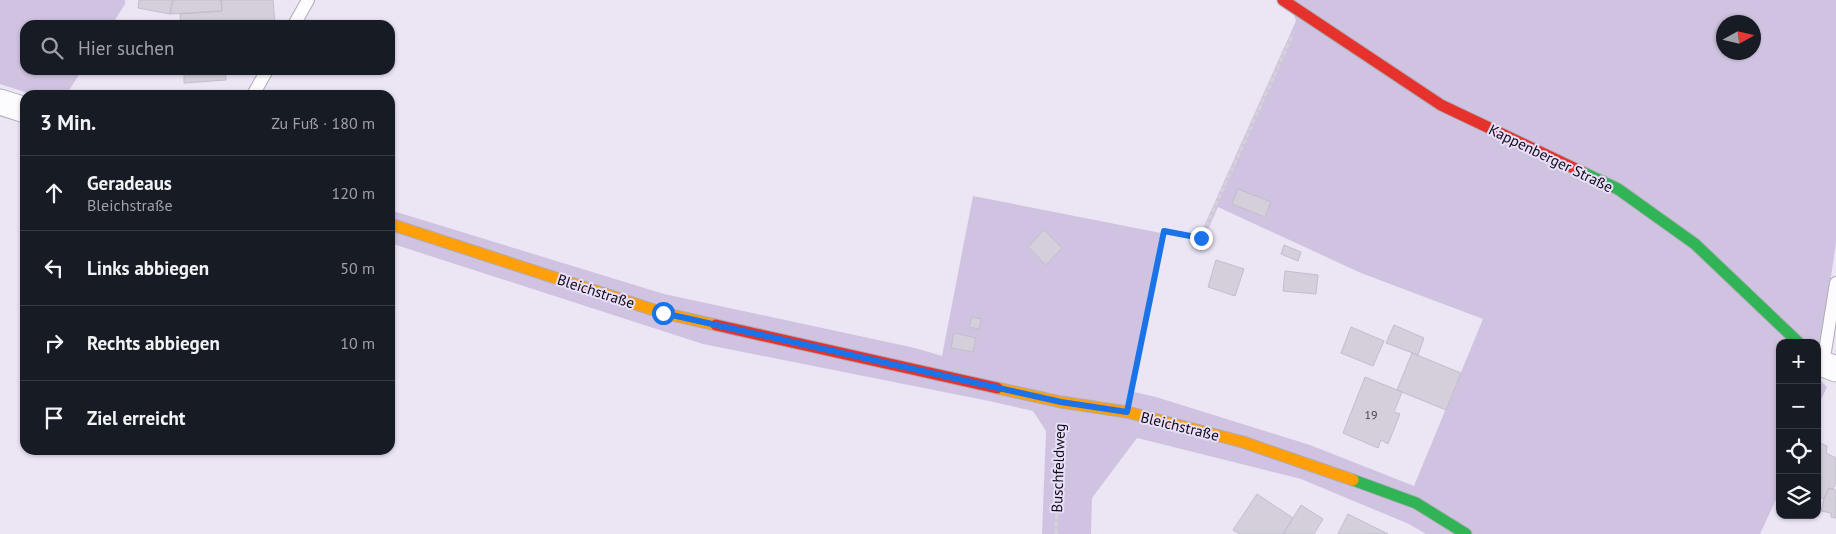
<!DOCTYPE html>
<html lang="de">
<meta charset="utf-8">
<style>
:root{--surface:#171b24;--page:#20242c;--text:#f1f3f6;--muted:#9ea1a6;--line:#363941}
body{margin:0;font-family:"PT Sans",sans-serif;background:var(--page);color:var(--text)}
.controls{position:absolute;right:15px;bottom:15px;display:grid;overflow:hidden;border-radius:10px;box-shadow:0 1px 4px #0004}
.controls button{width:45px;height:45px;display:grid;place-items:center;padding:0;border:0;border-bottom:1px solid var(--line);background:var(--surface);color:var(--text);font:25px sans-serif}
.compass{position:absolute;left:1716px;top:15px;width:45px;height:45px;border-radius:50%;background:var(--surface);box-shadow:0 1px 4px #0004;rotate:82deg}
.stop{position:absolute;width:15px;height:15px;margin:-11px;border:4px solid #1a73e8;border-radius:50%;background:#fff}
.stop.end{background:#1a73e8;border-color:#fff;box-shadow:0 1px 5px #0008}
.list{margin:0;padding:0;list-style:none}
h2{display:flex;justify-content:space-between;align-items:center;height:65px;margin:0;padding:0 20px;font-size:21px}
h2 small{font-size:16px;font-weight:400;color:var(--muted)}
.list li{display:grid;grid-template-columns:32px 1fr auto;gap:15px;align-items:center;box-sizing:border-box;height:75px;padding:0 20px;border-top:1px solid var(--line)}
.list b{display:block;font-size:19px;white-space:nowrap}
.list p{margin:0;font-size:16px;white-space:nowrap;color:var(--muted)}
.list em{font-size:16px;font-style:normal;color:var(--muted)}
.icon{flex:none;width:28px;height:28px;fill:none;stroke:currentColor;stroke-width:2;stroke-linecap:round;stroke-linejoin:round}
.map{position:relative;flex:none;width:1836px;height:534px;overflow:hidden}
.search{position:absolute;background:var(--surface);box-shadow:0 1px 4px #0004;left:20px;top:20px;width:375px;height:55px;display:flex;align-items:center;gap:12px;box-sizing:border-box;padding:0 18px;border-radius:15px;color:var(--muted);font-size:19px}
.panel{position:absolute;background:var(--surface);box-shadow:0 1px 4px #0004;left:20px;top:90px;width:375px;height:365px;border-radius:15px}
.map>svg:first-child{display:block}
.green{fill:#d0c3e1;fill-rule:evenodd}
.building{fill:#d4cfdb;stroke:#c3beca}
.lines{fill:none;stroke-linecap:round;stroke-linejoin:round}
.lane-casing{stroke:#b0abb7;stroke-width:14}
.street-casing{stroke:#b0abb7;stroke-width:27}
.fast-casing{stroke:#b0abb7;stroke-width:13}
.slow-casing{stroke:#b0abb7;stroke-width:13}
.jam-casing{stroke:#b0abb7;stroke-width:13}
.path{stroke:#d5d3d7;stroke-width:3;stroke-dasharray:5 2.5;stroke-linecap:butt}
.lane{stroke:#fcfbfd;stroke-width:12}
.street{stroke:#fcfbfd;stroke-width:25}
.fast{stroke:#30b455;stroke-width:11}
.slow{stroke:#ff9f0a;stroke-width:11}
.jam{stroke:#e5322d;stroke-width:11}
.route{stroke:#1a73e8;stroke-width:6}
.labels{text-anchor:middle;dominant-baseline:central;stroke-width:4;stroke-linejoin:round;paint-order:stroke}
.number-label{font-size:12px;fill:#403c46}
.street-label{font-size:15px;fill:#0e0a13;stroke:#eadffa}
</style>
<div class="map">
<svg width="1836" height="534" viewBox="0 0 1836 534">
<rect width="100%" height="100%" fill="#ebe5f4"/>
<!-- green -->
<path class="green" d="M0,0H125V4L112,25H25V70H82L66,95H34L0,84Z
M1289,0H1836V243L1817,371V343H1780V491L1760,534H1426L1409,524L1301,479L1137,438L1092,498L1091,534H1042L1046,431L1033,411L989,401L703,344L390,243V210L664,294L915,348L942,356L973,196L1161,233L1163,228L1200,235L1296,21ZM1724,22H1754V52H1724ZM1218,207L1361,273L1483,319L1414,486L1310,445L1156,397L1134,392L1165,234L1203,241Z
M1817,377L1827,387L1817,408Z"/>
<!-- building -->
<path class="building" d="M139,0H173L170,14L138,8Z
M173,0H221L222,11L170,14Z
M221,0H273L275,24L181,25L180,14L222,11Z
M184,70H225L226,80L184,83Z
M1238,189L1271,202L1265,217L1232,204Z
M1044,230L1062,248L1046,265L1028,247Z
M1284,245L1301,252L1298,261L1281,254Z
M1216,260L1244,269L1235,296L1208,287Z
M1285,271L1318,275L1316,294L1283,291Z
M972,317L981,319L979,329L969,327Z
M1394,325L1424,338L1418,355L1386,343Z
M1351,327L1384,341L1373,366L1341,353Z
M954,333L976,338L973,352L951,348Z
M1412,353L1461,373L1446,410L1397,390Z
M1365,377L1402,392L1394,412L1400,414L1388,444L1381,440L1378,448L1343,433Z
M1820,443L1827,446L1826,453L1836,458V482L1833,489L1829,488L1824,499L1817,496V445Z
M1829,488L1836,490V518L1831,517V513L1821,511L1824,499Z
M1257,494L1293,518L1283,534H1240L1233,530Z
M1301,505L1323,519L1314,534H1283Z
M1348,514L1388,534H1338Z"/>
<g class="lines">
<!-- lane casing -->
<g class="lane-casing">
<path id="lane" d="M294,25L308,0
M253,95L267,70
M1823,364L1836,283"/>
</g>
<!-- street casing -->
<g class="street-casing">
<path id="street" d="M0,102L25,110
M1817,359L1823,364L1836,369"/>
</g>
<!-- fast casing -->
<g class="fast-casing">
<path id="fast" d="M1582,172L1618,189L1695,244L1799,343
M1353,480L1416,503L1466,534"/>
</g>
<!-- slow casing -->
<g class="slow-casing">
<path id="slow" d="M390,224L663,313L716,325
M997,388L1061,402L1127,412L1243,442L1353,480"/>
</g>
<!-- jam casing -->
<g class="jam-casing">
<path id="jam" d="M1283,0L1441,105L1582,172
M716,325L997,388"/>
</g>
<!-- path -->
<path class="path" d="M1132,387L1164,231L1201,238L1292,36
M1056,534L1060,427"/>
<!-- lane -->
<use href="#lane" class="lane"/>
<!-- street -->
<use href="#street" class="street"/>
<!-- fast -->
<use href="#fast" class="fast"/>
<!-- slow -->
<use href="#slow" class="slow"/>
<!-- jam -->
<use href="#jam" class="jam"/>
</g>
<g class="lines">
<!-- route -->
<path class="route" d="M663,313L1061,402L1127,412L1164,231L1201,238"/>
</g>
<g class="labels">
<!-- number labels -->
<g class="number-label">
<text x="1371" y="414">19</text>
</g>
<!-- street labels -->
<g class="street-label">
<text transform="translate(1551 158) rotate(26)">Kappenberger Straße</text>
<text transform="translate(596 291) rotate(18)">Bleichstraße</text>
<text transform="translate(1180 426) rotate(14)">Bleichstraße</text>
<text transform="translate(1058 468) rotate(-88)">Buschfeldweg</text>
</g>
</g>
</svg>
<div class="controls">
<button>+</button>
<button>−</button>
<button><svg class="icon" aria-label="locate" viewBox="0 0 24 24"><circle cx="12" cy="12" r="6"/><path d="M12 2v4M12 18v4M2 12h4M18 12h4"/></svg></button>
<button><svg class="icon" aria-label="layers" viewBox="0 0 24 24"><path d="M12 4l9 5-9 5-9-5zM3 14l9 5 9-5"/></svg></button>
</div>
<svg class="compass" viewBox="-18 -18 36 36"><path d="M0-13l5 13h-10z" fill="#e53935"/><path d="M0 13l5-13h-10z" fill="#9ea1a6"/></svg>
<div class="stop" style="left:663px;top:313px"></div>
<div class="stop end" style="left:1201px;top:238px"></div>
<div class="search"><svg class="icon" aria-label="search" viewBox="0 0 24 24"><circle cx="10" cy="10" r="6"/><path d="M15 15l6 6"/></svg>Hier suchen</div>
<section class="panel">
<h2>3 Min.<small>Zu Fuß · 180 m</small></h2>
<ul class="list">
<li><svg class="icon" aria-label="ahead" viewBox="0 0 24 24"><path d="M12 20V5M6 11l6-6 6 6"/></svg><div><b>Geradeaus</b><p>Bleichstraße</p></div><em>120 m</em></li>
<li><svg class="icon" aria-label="left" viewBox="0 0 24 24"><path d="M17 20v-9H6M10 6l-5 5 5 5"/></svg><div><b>Links abbiegen</b></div><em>50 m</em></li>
<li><svg class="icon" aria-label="right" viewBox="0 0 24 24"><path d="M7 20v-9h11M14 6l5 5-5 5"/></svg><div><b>Rechts abbiegen</b></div><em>10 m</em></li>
<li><svg class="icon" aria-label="arrive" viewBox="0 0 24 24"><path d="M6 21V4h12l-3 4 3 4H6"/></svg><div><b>Ziel erreicht</b></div></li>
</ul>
</section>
</div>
